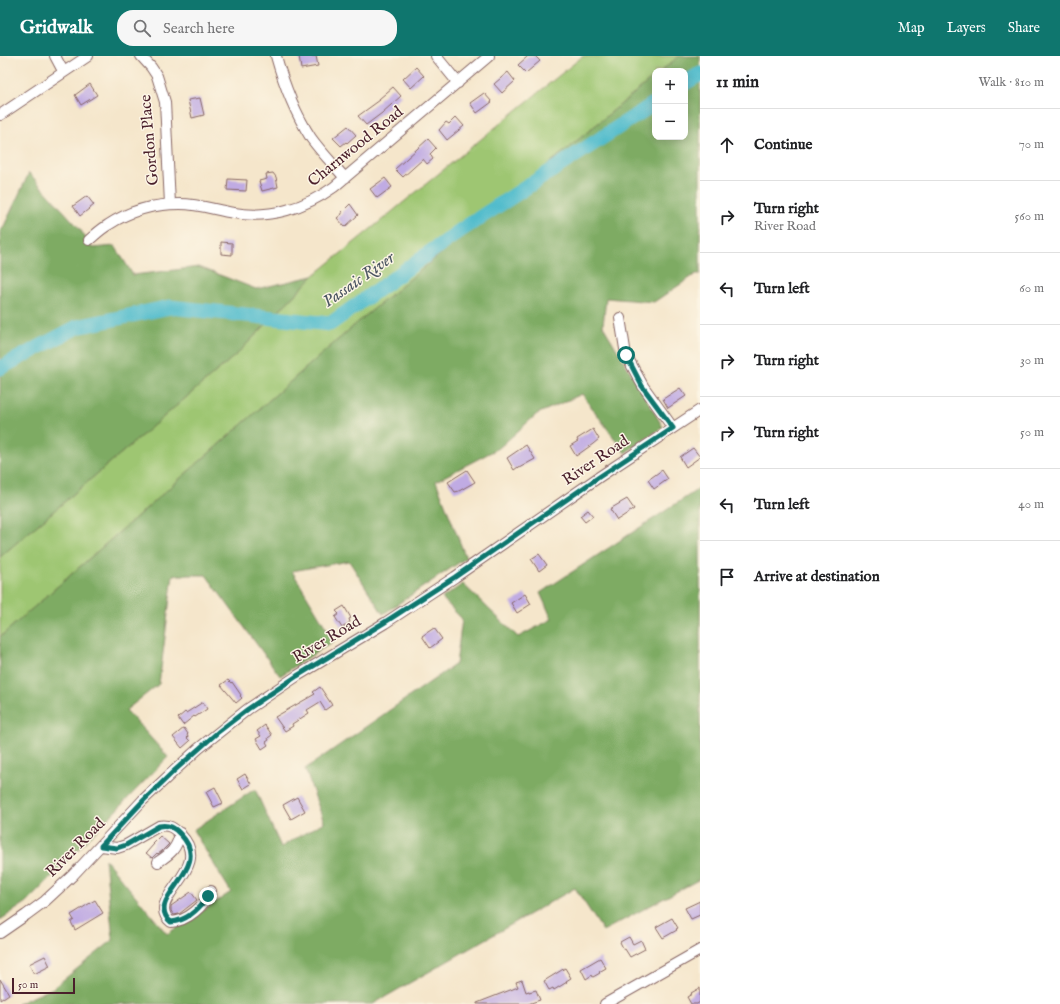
<!DOCTYPE html>
<meta charset="utf-8">
<style>
:root{--surface:#fff;--page:#f6f6f6;--text:#202124;--muted:#757577;--line:#e0e0e0;--accent:#0f766e}
body{margin:0;font-family:"IM FELL English",serif;background:var(--page);color:var(--text)}
.controls{position:absolute;right:12px;top:12px;display:grid;overflow:hidden;border-radius:8px;box-shadow:0 2px 10px #0003}
.controls button{width:36px;height:36px;display:grid;place-items:center;padding:0;border:0;border-bottom:1px solid var(--line);background:var(--surface);color:var(--text);font:20px sans-serif}
.scale{position:absolute;left:12px;bottom:10px;width:63px;box-sizing:border-box;padding-left:4px;border:2px solid #4a1f2b;border-top:0;font-size:11px;line-height:14px;white-space:nowrap;color:#4a1f2b;-webkit-text-stroke:3px #fcf5e5;paint-order:stroke}
.stop{position:absolute;width:12px;height:12px;margin:-9px;border:3px solid #0f766e;border-radius:50%;background:#fff}
.stop.end{background:#0f766e;border-color:#fff;box-shadow:0 1px 4px #0008}
.list{margin:0;padding:0;list-style:none}
h2{display:flex;justify-content:space-between;align-items:center;height:52px;margin:0;padding:0 16px;font-size:17px}
h2 small{font-size:13px;font-weight:400;color:var(--muted)}
.list li{display:grid;grid-template-columns:26px 1fr auto;gap:12px;align-items:center;box-sizing:border-box;height:72px;padding:0 16px;border-top:1px solid var(--line)}
.list b{display:block;font-size:15px;white-space:nowrap}
.list p{margin:0;font-size:13px;white-space:nowrap;color:var(--muted)}
.list em{font-size:13px;font-style:normal;color:var(--muted)}
.icon{flex:none;width:22px;height:22px;fill:none;stroke:currentColor;stroke-width:2;stroke-linecap:round;stroke-linejoin:round}
.map{position:relative;flex:none;width:700px;height:948px;overflow:hidden}
header{display:flex;align-items:center;gap:24px;box-sizing:border-box;height:56px;padding:0 20px;background:var(--accent);color:#fff}
header strong{font-size:19px}
nav{display:flex;gap:22px;margin-inline-start:auto;font-size:14px}
.search{width:280px;height:36px;background:var(--page);display:flex;align-items:center;gap:10px;box-sizing:border-box;padding:0 14px;border-radius:16px;color:var(--muted);font-size:15px}
main{display:flex}
aside{flex:1;background:var(--surface)}
.map>svg:first-child{display:block}
.green{fill:#9ec672;stroke:#74724e}
.forest{fill:#7eab64;stroke:#646548}
.lines{fill:none;stroke-linecap:round;stroke-linejoin:round}
.river{stroke:#51bccc;stroke-width:15}
.building{fill:#c0abe3}
.minor-casing{stroke:#866563;stroke-width:12}
.minor{stroke:#fff;stroke-width:10}
.route{stroke:#0f766e;stroke-width:5}
.labels{text-anchor:middle;dominant-baseline:central;stroke-width:3;stroke-linejoin:round;paint-order:stroke}
.street-label{font-size:16px;fill:#4a1f2b;stroke:#fcf5e5}
.water-label{font-size:17px;font-style:italic;fill:#4c5663;stroke:#fcf5e5}
</style>
<header>
<strong>Gridwalk</strong>
<div class="search"><svg class="icon" aria-label="search" viewBox="0 0 24 24"><circle cx="10" cy="10" r="6"/><path d="M15 15l6 6"/></svg>Search here</div>
<nav><a>Map</a><a>Layers</a><a>Share</a></nav>
</header>
<main>
<div class="map">
<svg width="700" height="948" viewBox="0 0 700 948">
<rect width="100%" height="100%" fill="#fcf5e5"/>
<filter id="ink" filterUnits="userSpaceOnUse"><feTurbulence type="fractalNoise" baseFrequency=".025" numOctaves="2"/><feDisplacementMap in="SourceGraphic" scale="8" xChannelSelector="R" yChannelSelector="G"/><feConvolveMatrix kernelMatrix="1 2 1 2 8 2 1 2 1" color-interpolation-filters="sRGB"/></filter>
<filter id="wash" filterUnits="userSpaceOnUse"><feTurbulence type="fractalNoise" baseFrequency=".012" numOctaves="4" result="noise"/><feDisplacementMap in="SourceGraphic" scale="16" xChannelSelector="R" yChannelSelector="G"/><feGaussianBlur stdDeviation="0.9" result="paint"/><feColorMatrix in="noise" values="0 0 0 0 0 0 0 0 0 0 0 0 0 0 0 0 0 1.4 0 .05"/><feComposite in="paint" operator="in"/></filter>
<g filter="url(#wash)">
<rect width="100%" height="100%" fill="#f5e6cb"/>
<!-- green -->
<path class="green" d="M583,0H679L661,15H655V20L357,267L0,581V501L238,297L313,220Z"/>
<!-- forest -->
<path class="forest" d="M679,0H700V218H696L654,246L606,242L603,270L663,371L625,397L582,338L537,358L499,392L436,425L466,502L383,558L349,505L292,515L334,585L280,620L206,519H173L159,628L126,654L168,701L27,846L0,864V581L357,267L655,20V81H685V15H661Z
M29,117L80,173L92,192L115,190L133,219L199,211L256,233L313,220L238,297L0,501V175L3,172Z
M700,432V823L603,875L575,832L373,948H17L53,932L113,884L105,803L167,878L231,836L193,774L255,733L281,791L324,766L305,713L456,608L462,563L442,542L463,528L518,581L552,563L540,537Z"/>
<g class="lines">
<!-- river -->
<path class="river" d="M685,27L700,18
M0,312L77,271L170,251L330,268L461,174L655,47"/>
</g>
<g id="blocks">
<!-- building -->
<path class="building" d="M299,0H316L318,10L301,13Z
M528,0H535L540,5L526,17L518,9Z
M416,11L424,20L411,32L403,23Z
M508,16L515,25L502,37L494,28Z
M90,28L97,39L81,49L75,39Z
M393,31L401,40L382,57L366,69L358,60L380,44L379,43Z
M484,37L492,46L477,57L470,47Z
M200,42L204,59L192,62L188,44Z
M456,61L464,70L447,84L439,74L446,66L449,68Z
M348,70L356,79L347,87L346,86L341,90L333,82Z
M428,83L436,92L430,98L433,103L427,108L423,103L403,121L395,113Z
M273,117L276,121L278,131L262,135L259,125L267,123L266,118Z
M385,122L392,131L377,142L370,133Z
M228,123L247,124L246,135L227,134Z
M87,140L94,149L80,160L73,150Z
M350,148L358,159L345,171L337,162L342,158V156Z
M221,186L232,187V199L221,198Z
M680,332L686,340L668,352L663,343Z
M593,373L599,383L593,388L576,400L570,390L578,385L577,383Z
M526,389L535,403L519,412L518,411L514,414L507,402Z
M693,392L700,401L686,411L680,401Z
M467,414L475,426L459,435L455,436L448,426Z
M662,414L668,423L654,433L648,424Z
M627,443L634,453L617,464L610,453Z
M588,454L593,460L585,466L580,460Z
M539,498L547,509L539,515L531,503Z
M525,538L531,548L517,557L511,547Z
M344,550L351,562L349,563L350,566L342,572L335,561L339,558L336,555Z
M434,572L442,583L430,592L422,580Z
M228,624L231,627L232,626L241,639L240,640L242,642L236,647L221,629Z
M320,631L332,649L325,654L320,646L307,654L309,657L292,668L293,670L285,675L275,661L315,638L313,636Z
M203,646L207,653L195,661L194,660L183,669L178,662L185,656L186,657Z
M265,669L272,679L268,682L269,684L266,686L268,689L262,693L256,683L261,680L257,675Z
M184,672L188,678L187,679L188,681L187,682L190,685L182,692L173,681Z
M245,718L251,728L243,733L237,723Z
M215,731L223,747L214,751L206,736Z
M297,741L305,755L291,763L283,749Z
M160,780L169,788L162,795L158,798L157,797L152,802L146,797L154,788L153,787Z
M191,836L197,844L179,858L174,859L171,855V850Z
M95,844L103,857L75,874L71,866L74,864L71,859Z
M700,845V859L691,863L685,852Z
M672,862L678,872L676,873L677,874L663,882L656,871Z
M629,881L633,888L641,884L645,893L630,901L625,893L624,894L620,886Z
M45,900L50,910L34,918L29,908Z
M600,902L606,912L599,916L600,917L593,921L592,919L586,923L581,913Z
M565,912L571,922L566,925L567,926L554,934L553,932L549,934L544,925Z
M0,923L9,938L0,944Z
M522,924L526,936L529,935V936L536,934L540,944L528,948H477V947L518,931L516,926Z
M700,932V946L697,948H691L687,941L692,938L691,937Z"/>
</g>
</g>
<g filter="url(#ink)">
<use href="#blocks" fill-opacity="0" stroke="#866563" stroke-width="1"/>
<g class="lines">
<!-- minor casing -->
<g class="minor-casing">
<path id="minor" d="M55,0L63,15
M141,0L151,11L157,20L165,46L170,148
M276,0C284,29 295,57 311,82C321,96 334,109 345,122
M436,0L458,27
M0,59L88,0
M89,184C95,179 101,173 108,169C129,155 155,148 180,148C200,148 215,154 234,157C270,163 305,152 334,131L489,0
M620,262L626,299L643,330L673,372
M101,790L117,792L126,789L159,770C169,768 174,772 181,779C215,814 142,842 171,866C188,865 204,850 211,835
M158,806C170,798 177,793 180,777
M0,877L26,859L45,845L73,819L143,744L174,715L198,693L248,653L297,620L385,567L455,521L599,421L700,354
M605,948L700,894"/>
</g>
<!-- minor -->
<use href="#minor" class="minor"/>
</g>
</g>
<g class="lines" filter="url(#ink)">
<!-- route -->
<path class="route" d="M208,840C199,853 187,865 171,866C142,842 215,814 181,779C175,772 169,768 159,770L126,789L117,792L101,790L144,744L174,715L218,676L248,653L297,620L385,566L455,521L599,421L673,372L642,330L626,299"/>
</g>
<g class="labels">
<!-- street labels -->
<g class="street-label">
<text transform="translate(150 84) rotate(-95)">Gordon Place</text>
<text transform="translate(356 91) rotate(-39)">Charnwood Road</text>
<text transform="translate(596 405) rotate(-34)">River Road</text>
<text transform="translate(327 584) rotate(-31)">River Road</text>
<text transform="translate(76 792) rotate(-45)">River Road</text>
</g>
<!-- water labels -->
<g class="water-label">
<text transform="translate(359 224) rotate(-35)">Passaic River</text>
</g>
</g>
</svg>
<div class="controls">
<button>+</button>
<button>−</button>
</div>
<div class="scale">50 m</div>
<div class="stop" style="left:626px;top:299px"></div>
<div class="stop end" style="left:208px;top:840px"></div>
</div>
<aside>
<h2>11 min<small>Walk · 810 m</small></h2>
<ul class="list">
<li><svg class="icon" aria-label="ahead" viewBox="0 0 24 24"><path d="M12 20V5M6 11l6-6 6 6"/></svg><div><b>Continue</b></div><em>70 m</em></li>
<li><svg class="icon" aria-label="right" viewBox="0 0 24 24"><path d="M7 20v-9h11M14 6l5 5-5 5"/></svg><div><b>Turn right</b><p>River Road</p></div><em>560 m</em></li>
<li><svg class="icon" aria-label="left" viewBox="0 0 24 24"><path d="M17 20v-9H6M10 6l-5 5 5 5"/></svg><div><b>Turn left</b></div><em>60 m</em></li>
<li><svg class="icon" aria-label="right" viewBox="0 0 24 24"><path d="M7 20v-9h11M14 6l5 5-5 5"/></svg><div><b>Turn right</b></div><em>30 m</em></li>
<li><svg class="icon" aria-label="right" viewBox="0 0 24 24"><path d="M7 20v-9h11M14 6l5 5-5 5"/></svg><div><b>Turn right</b></div><em>50 m</em></li>
<li><svg class="icon" aria-label="left" viewBox="0 0 24 24"><path d="M17 20v-9H6M10 6l-5 5 5 5"/></svg><div><b>Turn left</b></div><em>40 m</em></li>
<li><svg class="icon" aria-label="arrive" viewBox="0 0 24 24"><path d="M6 21V4h12l-3 4 3 4H6"/></svg><div><b>Arrive at destination</b></div></li>
</ul>
</aside>
</main>
